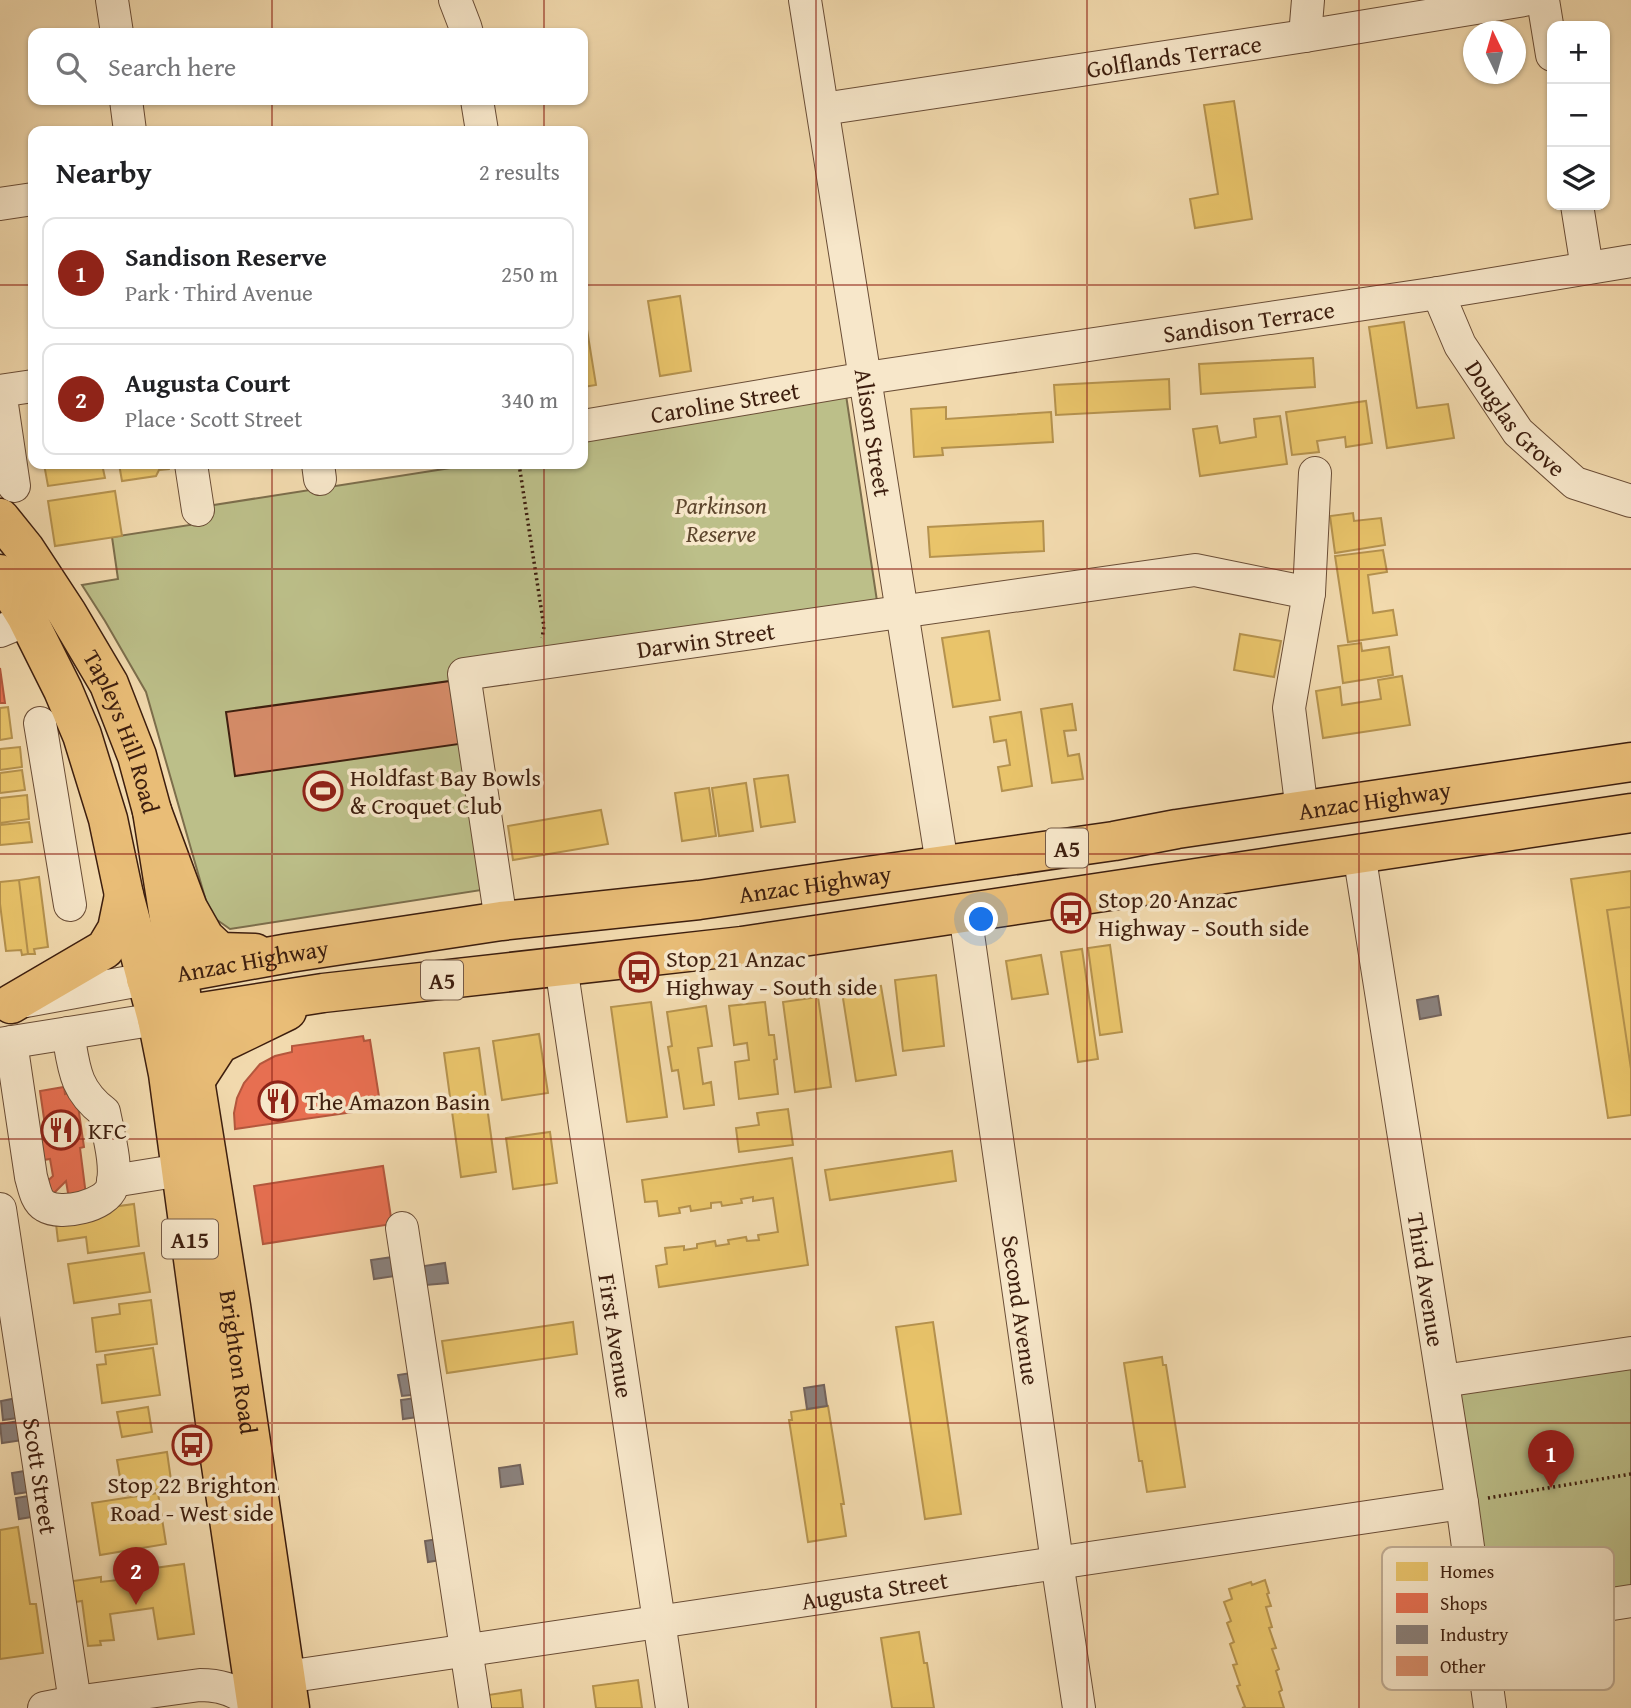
<!DOCTYPE html>
<meta charset="utf-8">
<style>
:root{--surface:#fff;--page:#f2f2f2;--text:#202124;--muted:#757577;--line:#e0e0e0;--accent:#8f2418}
body{margin:0;font-family:"Gentium Book Plus",serif;background:var(--page);color:var(--text)}
.controls{position:absolute;right:21px;top:21px;display:grid;overflow:hidden;border-radius:14px;box-shadow:0 2px 5px #0004}
.controls button{width:63px;height:63px;display:grid;place-items:center;padding:0;border:0;border-bottom:2px solid var(--line);background:var(--surface);color:var(--text);font:35px sans-serif}
.compass{position:absolute;left:1463px;top:21px;width:63px;height:63px;border-radius:50%;background:var(--surface);box-shadow:0 2px 5px #0004;rotate:355deg}
.you{position:absolute;left:982px;top:920px;width:24px;height:24px;margin:-18px;border:5px solid #fff;border-radius:50%;background:#1a73e8;box-shadow:0 0 0 10px #1a73e833}
.badge{display:grid;place-items:center;width:46px;height:46px;border-radius:50%;background:var(--accent);color:#fff;font-size:23px;font-weight:700}
.pin{position:absolute;translate:-50% -58px;filter:drop-shadow(0 2px 4px #0008)}
.pin::after{content:'';position:absolute;top:37px;width:24px;height:21px;background:inherit;clip-path:polygon(0 0,100% 0,50% 100%)}
.list{margin:0;padding:0;list-style:none}
h2{display:flex;justify-content:space-between;align-items:center;height:91px;margin:0;padding:0 28px;font-size:30px}
h2 small{font-size:23px;font-weight:400;color:var(--muted)}
.list li{display:grid;grid-template-columns:46px 1fr auto;gap:21px;align-items:center;box-sizing:border-box;height:112px;margin:0 14px 14px;padding:0 14px;border:2px solid var(--line);border-radius:14px}
.list b{display:block;font-size:26px;white-space:nowrap}
.list p{margin:0;font-size:23px;white-space:nowrap;color:var(--muted)}
.list em{font-size:23px;font-style:normal;color:var(--muted)}
.icon{flex:none;width:38px;height:38px;fill:none;stroke:currentColor;stroke-width:2;stroke-linecap:round;stroke-linejoin:round}
.map{position:relative;flex:none;width:1631px;height:1708px;overflow:hidden}
.search{position:absolute;background:var(--surface);box-shadow:0 2px 5px #0004;left:28px;top:28px;width:560px;height:77px;display:flex;align-items:center;gap:18px;box-sizing:border-box;padding:0 24px;border-radius:14px;color:var(--muted);font-size:26px}
.panel{position:absolute;background:var(--surface);box-shadow:0 2px 5px #0004;left:28px;top:126px;width:560px;height:343px;border-radius:14px}
.map>svg:first-child{display:block}
.green{fill:#bcbf89;stroke:#7c6e4c;stroke-width:2}
.homes{fill:#e9c46a;stroke:#b5924e;stroke-width:2}
.shops{fill:#e76f51;stroke:#b4573d;stroke-width:2}
.industry{fill:#8a817c;stroke:#73635b;stroke-width:2}
.building{fill:#d68c69;stroke:#3d1e0e;stroke-width:2}
.lines{fill:none;stroke-linecap:round;stroke-linejoin:round}
.minor-casing{stroke:#6a4d36;stroke-width:34}
.major-casing{stroke:#3d1e0e;stroke-width:41}
.highway-casing{stroke:#3d1e0e;stroke-width:41}
.path{stroke:#3d1e0e;stroke-width:3.5;stroke-dasharray:2 3.5;stroke-linecap:butt}
.minor{stroke:#f7e7ca;stroke-width:32}
.major{stroke:#e9bd77;stroke-width:38}
.highway{stroke:#e9bd77;stroke-width:38}
.grid{fill:none;stroke:#8f2418;stroke-width:2;stroke-opacity:0.55}
.labels{text-anchor:middle;dominant-baseline:central;stroke-width:7;stroke-linejoin:round;paint-order:stroke}
.shield{fill:#f7e7ca;stroke:#755a46;stroke-width:2}
.shield-label{font-size:23px;font-weight:bold;fill:#3d1e0e}
.street-label{font-size:24px;fill:#3d1e0e;stroke:#f7e7ca}
.park-label{font-size:24px;font-style:italic;fill:#5d462d;stroke:#f7e7ca}
.poi-label{font-size:24px;fill:#3d1e0e;stroke:#f7e7ca;text-anchor:start}
.key{fill:#f7e7ca;stroke:#bfab92;stroke-width:2}
.key-label{font-size:19px;fill:#3d1e0e}
</style>
<div class="map">
<svg width="1631" height="1708" viewBox="0 0 1631 1708">
<rect width="100%" height="100%" fill="#f2daae"/>
<filter id="stains"><feTurbulence type="fractalNoise" baseFrequency=".00286" numOctaves="4"/><feColorMatrix values="0 0 0 0 .2 0 0 0 0 .09 0 0 0 0 .02 0 0 0 .5 -.17"/></filter>
<radialGradient id="worn" r=".72"><stop offset=".6" stop-color="#630" stop-opacity="0"/><stop offset="1" stop-color="#630" stop-opacity=".3"/></radialGradient>
<!-- green -->
<path class="green" d="M846,395L877,601L453,665L488,889L230,929L210,915L146,692L105,621L82,585L118,579L112,537L190,525L188,509L476,464H583V434Z
M1631,1363V1590L1489,1611L1458,1387Z"/>
<!-- homes -->
<path class="homes" d="M1234,101L1252,219L1195,228L1190,199L1218,194L1204,105Z
M680,296L691,371L660,376L648,301Z
M583,311H584L596,385L583,387Z
M1404,322L1417,408L1448,404L1454,438L1387,448L1369,327Z
M1313,358L1315,387L1201,394L1199,364Z
M1169,379L1170,409L1056,415L1054,385Z
M1366,401L1372,443L1346,447L1345,437L1317,441L1319,452L1292,455L1286,412Z
M946,407V419L1051,412L1053,442L942,448L943,455L914,457L911,409Z
M1280,416L1287,464L1200,476L1193,429L1217,426L1220,443L1256,437L1254,419Z
M44,464H102L105,478L48,486Z
M119,464H171L169,469L159,470L156,476L122,481Z
M115,491L122,536L55,546L48,501Z
M1353,513L1354,521L1381,518L1385,545L1335,553L1330,516Z
M1043,521L1044,551L930,557L928,527Z
M1383,550L1387,572L1368,575L1373,613L1393,610L1397,635L1348,642L1335,556Z
M989,631L1000,700L953,707L942,638Z
M1240,634L1281,641L1274,677L1234,670Z
M1361,643L1362,651L1389,647L1393,675L1343,683L1338,646Z
M1402,676L1410,725L1323,738L1316,691L1340,687L1342,705L1381,699L1378,680Z
M1072,704L1076,730L1064,731L1068,756L1079,754L1083,779L1052,783L1041,709Z
M8,707L12,738L0,740V708Z
M1021,712L1032,786L1002,791L998,767L1010,765L1006,740L994,742L990,717Z
M20,747L22,767L0,770V749Z
M22,770L25,790L0,793V773Z
M788,775L795,822L761,827L754,779Z
M746,783L753,831L719,836L712,788Z
M709,788L716,836L682,841L675,793Z
M27,795L29,819L0,823V798Z
M601,810L608,844L513,860L508,826Z
M29,822L32,842L0,845V825Z
M1631,871V907L1607,910L1631,1069V1115L1608,1118L1571,879Z
M39,877L48,947L34,949L35,954H28L19,880Z
M19,880L28,954L22,955L21,950L6,951L0,904V882Z
M1631,907V1069L1607,910Z
M1110,945L1122,1032L1100,1035L1088,948Z
M1082,949L1098,1059L1078,1062L1061,952Z
M1041,955L1048,994L1012,999L1006,961Z
M936,975L944,1046L903,1051L895,980Z
M881,986L896,1075L856,1081L842,992Z
M818,997L831,1087L795,1092L783,1002Z
M651,1002L667,1117L627,1122L611,1007Z
M765,1002L769,1035H774L777,1059L774,1060L778,1094L739,1099L735,1062L749,1060L747,1043L734,1045L729,1006Z
M706,1006L712,1046L698,1048L703,1084L711,1082L714,1105L684,1109L678,1070L672,1071L668,1047L672,1046L667,1012Z
M539,1034L548,1093L502,1100L493,1041Z
M479,1048L496,1172L461,1177L444,1053Z
M788,1109L793,1145L739,1152L736,1128L759,1125L757,1113Z
M550,1132L557,1183L513,1189L506,1138Z
M952,1151L956,1181L830,1200L825,1170Z
M792,1158L808,1265L659,1287L656,1266L667,1264L665,1248L684,1246V1250L697,1248V1244L715,1241L716,1246L729,1244L728,1240L746,1237L747,1241L759,1240L758,1235L778,1232L773,1198L753,1201V1197L741,1199L742,1203L722,1206L721,1202L711,1203V1208L691,1211L690,1206L679,1208L680,1213L659,1216L657,1201L645,1202L642,1180Z
M134,1204L139,1246L88,1253L86,1237L58,1241L55,1215Z
M144,1253L150,1292L74,1303L68,1264Z
M151,1300L157,1344L96,1352L92,1318L120,1314L119,1304Z
M573,1322L577,1354L447,1373L442,1341Z
M933,1322L961,1514L925,1519L896,1327Z
M153,1348L160,1395L102,1403L97,1365L106,1364L105,1355Z
M1162,1357L1163,1365H1166L1185,1487L1147,1492L1142,1461H1139L1124,1363Z
M828,1406L844,1504H841L846,1536L808,1542L789,1420H792L791,1412Z
M148,1407L152,1432L122,1437L117,1412Z
M167,1452L172,1487L123,1495L117,1460Z
M158,1493L166,1544L100,1555L92,1503Z
M18,1527L30,1604H36L43,1653L0,1659V1530Z
M184,1564L194,1634L158,1639L153,1608L110,1614L114,1640L100,1641L101,1645L88,1646L82,1601L75,1602L73,1581L101,1577V1582L152,1576L155,1568Z
M1265,1580L1269,1593L1267,1594L1271,1606L1266,1607L1272,1627L1269,1628L1276,1648L1272,1649L1279,1669L1276,1671L1282,1690L1279,1692L1284,1708H1242L1245,1707L1237,1686L1240,1685L1233,1665L1237,1664L1230,1644L1234,1642L1227,1623L1231,1621L1224,1602L1232,1599L1229,1589L1251,1582L1252,1585Z
M919,1632L924,1663H927L934,1708H892L881,1638Z
M638,1680L642,1708H596L593,1686Z
M521,1690L523,1708H490L488,1695Z"/>
<!-- shops -->
<path class="shops" d="M0,668L5,703H0Z
M363,1036L364,1041L370,1040L380,1103L374,1104L375,1109L235,1129L234,1113L237,1098L244,1083L260,1064L275,1056L292,1052V1046Z
M64,1087L65,1094L76,1092L84,1147L80,1148L87,1203L70,1205L66,1181L50,1197L40,1188L53,1176L50,1159L37,1161L34,1141L47,1139L40,1091Z
M383,1166L392,1224L263,1244L254,1186Z"/>
<!-- industry -->
<path class="industry" d="M1438,996L1441,1015L1420,1019L1417,1000Z
M393,1257L395,1276L374,1279L371,1260Z
M445,1263L448,1283L426,1285L424,1266Z
M418,1372L421,1394L402,1396L398,1375Z
M824,1385L827,1406L807,1409L804,1388Z
M22,1397L25,1417L3,1420L1,1401Z
M423,1397L425,1416L403,1419L401,1400Z
M20,1421L23,1440L2,1443L0,1424Z
M520,1465L523,1484L501,1487L499,1468Z
M31,1470L35,1491L15,1494L12,1473Z
M35,1495L38,1516L19,1519L16,1498Z
M444,1538L447,1559L428,1562L425,1541Z"/>
<!-- building -->
<path class="building" d="M450,681L459,744L235,776L226,712Z"/>
<g class="lines">
<!-- minor casing -->
<g class="minor-casing">
<g id="minor">
<path d="M112,0L117,33"/>
<path d="M455,0L465,26L467,33"/>
<path id="s1" d="M805,0L942,864"/>
<path d="M1543,0L1552,55"/>
<path d="M1305,36L1308,0"/>
<path d="M126,100L130,131"/>
<path d="M477,100L482,131"/>
<path id="s2" d="M823,109L1305,36L1524,0"/>
<path d="M0,204L33,199"/>
<path d="M1577,205L1587,268"/>
<path id="s3" d="M1438,293L1460,345L1518,432L1575,483L1631,501"/>
<path id="s4" d="M583,426L873,377L1438,293L1631,261"/>
<path d="M191,464L198,510"/>
<path d="M318,464L320,479"/>
<path d="M14,486L0,391L33,386"/>
<path d="M1309,593L1315,473"/>
<path d="M0,631L12,626L46,601"/>
<path d="M40,723L70,905"/>
<path id="s5" d="M1359,853L1462,1503L1490,1708"/>
<path id="s6" d="M965,913L1055,1548L1079,1708"/>
<path id="s7" d="M501,921L464,674L1195,570L1309,593L1289,708L1302,811"/>
<path id="s8" d="M561,966L672,1708"/>
<path d="M26,1001L146,979"/>
<path d="M11,1042L31,1177C34,1187 36,1201 45,1206C61,1216 106,1206 112,1187C118,1166 108,1133 104,1112C74,1089 74,1067 68,1033"/>
<path d="M0,1044L157,1019"/>
<path d="M113,1181L181,1170"/>
<path id="s9" d="M0,1209L75,1702"/>
<path d="M402,1228L475,1708"/>
<path d="M1443,1381L1631,1353"/>
<path d="M1478,1625L1631,1601"/>
<path id="s10" d="M286,1677L1462,1503"/>
<path d="M44,1708L75,1702L200,1685C221,1685 241,1691 255,1708"/>
</g>
</g>
<!-- major casing -->
<g class="major-casing">
<g id="major">
<path id="s11" d="M0,518L25,549L67,613L109,684L137,756L152,811L231,1306L290,1708"/>
<path d="M0,574L26,616L63,690L82,735L108,819L124,895L157,1019L168,1074L220,1459L257,1708"/>
<path d="M11,1004L105,949L117,929L124,895"/>
</g>
</g>
<!-- highway casing -->
<g class="highway-casing">
<g id="highway">
<path d="M152,811L188,908L205,938L220,952L255,953"/>
<path id="s12" d="M146,979L289,953L501,921L699,900L1114,841L1177,829L1631,762"/>
<path d="M157,1019L323,993L742,946L1631,813"/>
<path d="M195,1081L219,1044L287,1011"/>
</g>
</g>
<!-- path -->
<path class="path" d="M519,464L544,627L542,638
M1488,1498L1631,1474"/>
<!-- minor -->
<use href="#minor" class="minor"/>
<!-- major -->
<use href="#major" class="major"/>
<!-- highway -->
<use href="#highway" class="highway"/>
</g>
<!-- grid -->
<path class="grid" d="M272,0V33M544,0V33M816,0V1708M1087,0V1708M1359,0V1708M272,100V131M544,100V131M0,285H33M583,285H1631M272,464V1708M544,464V1708M0,569H1631M0,854H1631M0,1139H1631M0,1423H1631"/>
<!-- icons -->
<defs>
<g id="stadium-ring" transform="scale(2.0125)"><circle r="9.5" fill="#f7e7ca" stroke="#8f2418" stroke-width="1.5"/><path d="M0-5a6.5 5 0 1 0 0 10a6.5 5 0 1 0 0-10ZM-3.5-1.8h7v3.6h-7Z" fill="#8f2418"/></g>
<g id="bus-ring" transform="scale(2.0125)"><circle r="9.5" fill="#f7e7ca" stroke="#8f2418" stroke-width="1.5"/><path d="M-5-6H5V4H4V6H2V4H-2V6H-4V4H-5ZM-3.5-4V0h7V-4ZM-3.5 1.2v1.5H-2V1.2ZM2 1.2v1.5H3.5V1.2Z" fill="#8f2418"/></g>
<g id="restaurant-ring" transform="scale(2.0125)"><circle r="9.5" fill="#f7e7ca" stroke="#8f2418" stroke-width="1.5"/><path d="M-5-6h1v4h1v-4h1v4h1v-4h1v5L-1.5 .5V6h-2V.5L-5-1ZM5-6V6H3V1.5H1.5Q1.5-4 5-6Z" fill="#8f2418"/></g>
</defs>
<g fill-rule="evenodd">
<use href="#stadium-ring" x="323" y="791"/>
<use href="#bus-ring" x="1071" y="913"/>
<use href="#bus-ring" x="639" y="972"/>
<use href="#restaurant-ring" x="278" y="1101"/>
<use href="#restaurant-ring" x="61" y="1130"/>
<use href="#bus-ring" x="192" y="1445"/>
</g>
<g class="labels">
<!-- shield labels -->
<g class="shield">
<rect x="1046" y="828.5" width="42" height="39" rx="5"/>
<rect x="421" y="960.5" width="42" height="39" rx="5"/>
<rect x="162" y="1219.5" width="56" height="39" rx="5"/>
</g>
<g class="shield-label">
<text x="1067" y="848">A5</text>
<text x="442" y="980">A5</text>
<text x="190" y="1239">A15</text>
</g>
<!-- street labels -->
<g class="street-label">
<text stroke="none"><textPath href="#s2" startOffset="355">Golflands Terrace</textPath></text>
<text stroke="none"><textPath href="#s4" startOffset="674">Sandison Terrace</textPath></text>
<text stroke="none"><textPath href="#s4" startOffset="144">Caroline Street</textPath></text>
<text stroke="none"><textPath href="#s3" startOffset="149">Douglas Grove</textPath></text>
<text stroke="none"><textPath href="#s1" startOffset="438">Alison Street</textPath></text>
<text stroke="none"><textPath href="#s7" startOffset="494">Darwin Street</textPath></text>
<text stroke="none"><textPath href="#s11" startOffset="248">Tapleys Hill Road</textPath></text>
<text stroke="none"><textPath href="#s12" startOffset="1242">Anzac Highway</textPath></text>
<text stroke="none"><textPath href="#s12" startOffset="676">Anzac Highway</textPath></text>
<text stroke="none"><textPath href="#s12" startOffset="108">Anzac Highway</textPath></text>
<text stroke="none"><textPath href="#s5" startOffset="432">Third Avenue</textPath></text>
<text stroke="none"><textPath href="#s6" startOffset="401">Second Avenue</textPath></text>
<text stroke="none"><textPath href="#s8" startOffset="374">First Avenue</textPath></text>
<text stroke="none"><textPath href="#s11" startOffset="891">Brighton Road</textPath></text>
<text stroke="none"><textPath href="#s9" startOffset="270">Scott Street</textPath></text>
<text stroke="none"><textPath href="#s10" startOffset="595">Augusta Street</textPath></text>
</g>
<!-- park labels -->
<g class="park-label">
<text x="721" y="505">Parkinson<tspan x="721" dy="28">Reserve</tspan></text>
</g>
<!-- poi labels -->
<g class="poi-label">
<text x="350" y="777">Holdfast Bay Bowls<tspan x="350" dy="28">&amp; Croquet Club</tspan></text>
<text x="1098" y="899">Stop 20 Anzac<tspan x="1098" dy="28">Highway - South side</tspan></text>
<text x="666" y="958">Stop 21 Anzac<tspan x="666" dy="28">Highway - South side</tspan></text>
<text x="305" y="1101">The Amazon Basin</text>
<text x="88" y="1130">KFC</text>
<text x="192" y="1484" text-anchor="middle">Stop 22 Brighton<tspan x="192" dy="28">Road - West side</tspan></text>
</g>
</g>
<!-- legend -->
<rect x="1382" y="1547" width="232" height="143" rx="10" class="key"/>
<rect x="1396" y="1562" width="32" height="19" fill="#e9c46a"/>
<rect x="1396" y="1593" width="32" height="20" fill="#e76f51"/>
<rect x="1396" y="1625" width="32" height="19" fill="#8a817c"/>
<rect x="1396" y="1656" width="32" height="20" fill="#d68c69"/>
<g class="key-label">
<text x="1440" y="1578">Homes</text>
<text x="1440" y="1610">Shops</text>
<text x="1440" y="1641">Industry</text>
<text x="1440" y="1673">Other</text>
</g>
<rect width="100%" height="100%" filter="url(#stains)"/>
<rect width="100%" height="100%" fill="url(#worn)"/>
</svg>
<div class="controls">
<button>+</button>
<button>−</button>
<button><svg class="icon" aria-label="layers" viewBox="0 0 24 24"><path d="M12 4l9 5-9 5-9-5zM3 14l9 5 9-5"/></svg></button>
</div>
<svg class="compass" viewBox="-18 -18 36 36"><path d="M0-13l5 13h-10z" fill="#e53935"/><path d="M0 13l5-13h-10z" fill="#757577"/></svg>
<div class="you"></div>
<div class="pin badge" style="left:1551px;top:1488px">1</div>
<div class="pin badge" style="left:136px;top:1605px">2</div>
<div class="search"><svg class="icon" aria-label="search" viewBox="0 0 24 24"><circle cx="10" cy="10" r="6"/><path d="M15 15l6 6"/></svg>Search here</div>
<section class="panel">
<h2>Nearby<small>2 results</small></h2>
<ul class="list">
<li><span class="badge">1</span><div><b>Sandison Reserve</b><p>Park · Third Avenue</p></div><em>250 m</em></li>
<li><span class="badge">2</span><div><b>Augusta Court</b><p>Place · Scott Street</p></div><em>340 m</em></li>
</ul>
</section>
</div>
